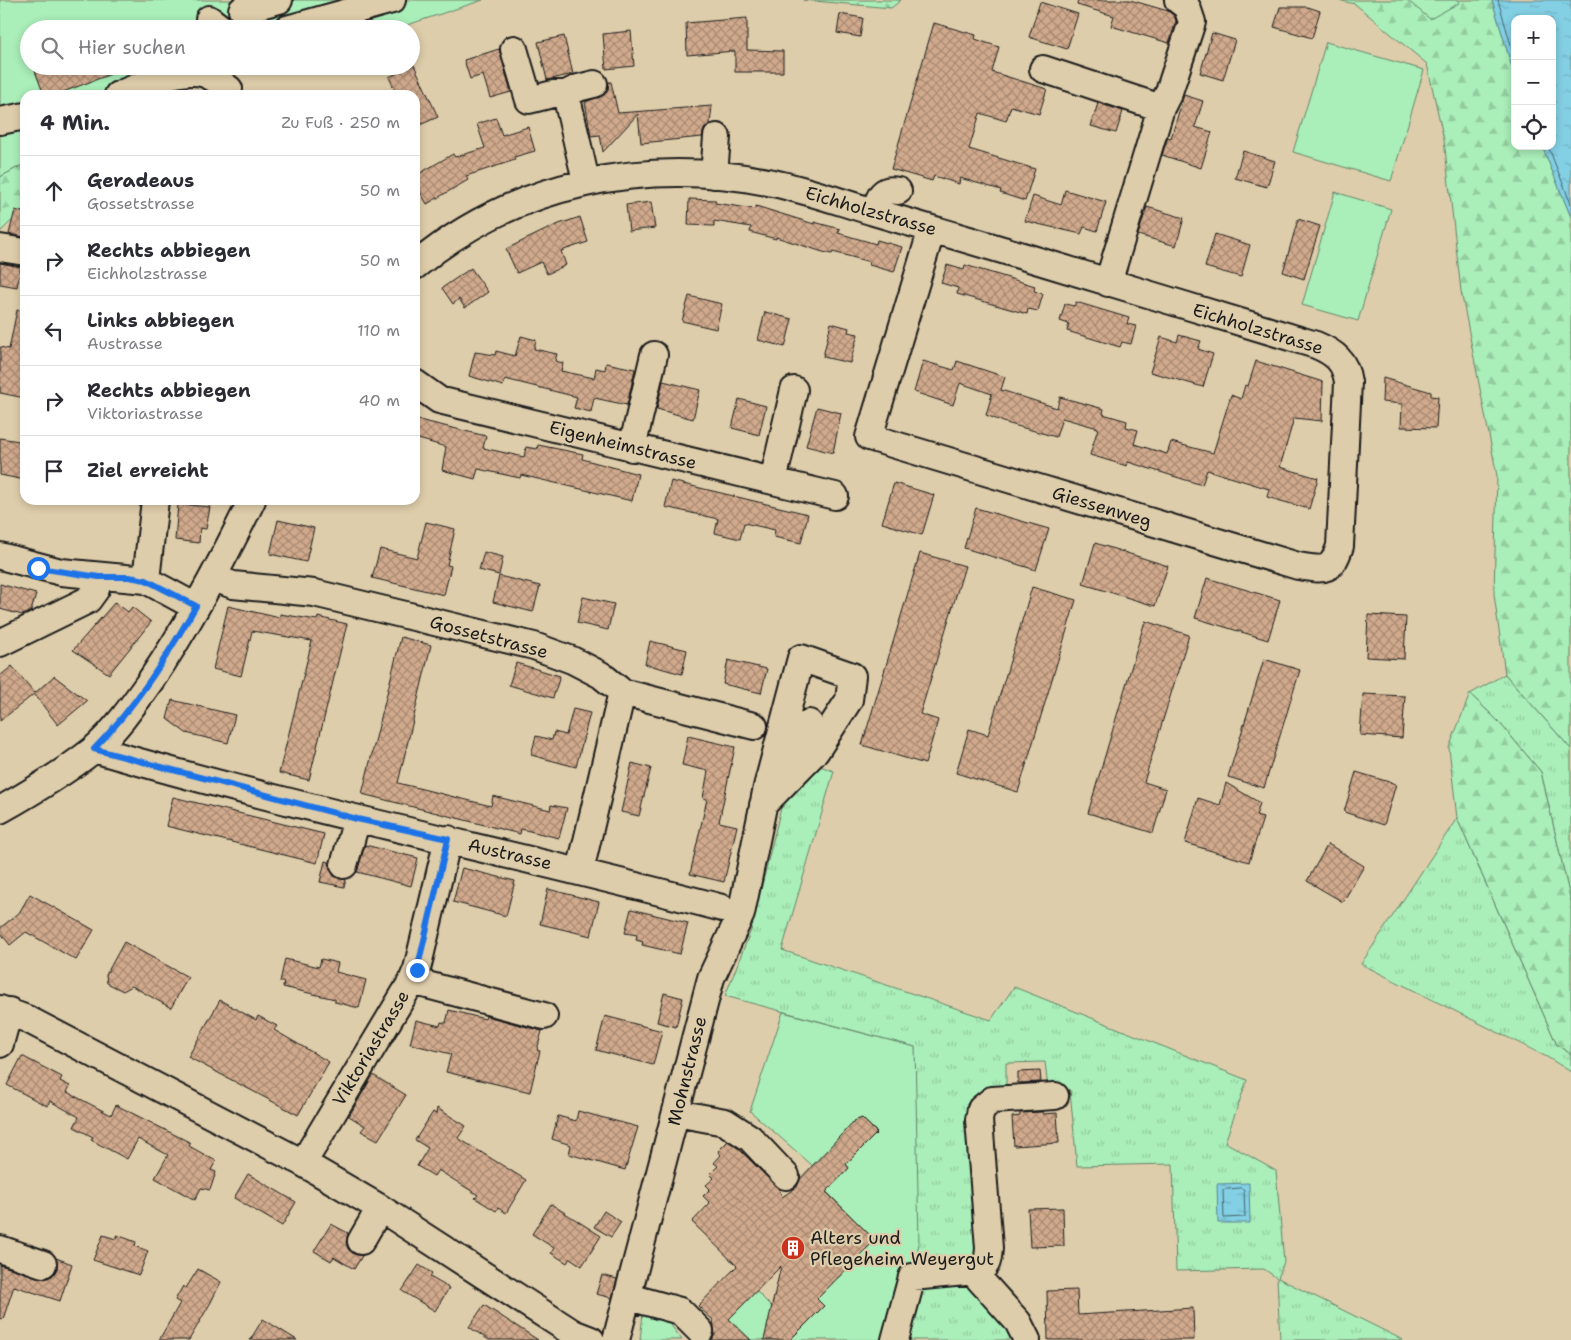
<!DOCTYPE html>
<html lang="de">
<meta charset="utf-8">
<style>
:root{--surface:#fff;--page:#f2f2f3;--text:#2b2b33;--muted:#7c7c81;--line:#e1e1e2}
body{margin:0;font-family:"Shantell Sans",sans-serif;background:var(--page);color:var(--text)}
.controls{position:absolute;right:15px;top:15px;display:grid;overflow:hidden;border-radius:10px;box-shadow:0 2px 8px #0003}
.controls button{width:45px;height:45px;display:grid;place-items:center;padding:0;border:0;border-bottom:1px solid var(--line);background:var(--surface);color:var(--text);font:25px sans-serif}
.stop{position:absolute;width:15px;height:15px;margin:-11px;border:4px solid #1a73e8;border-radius:50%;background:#fff}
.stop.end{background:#1a73e8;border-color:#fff;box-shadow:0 1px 5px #0008}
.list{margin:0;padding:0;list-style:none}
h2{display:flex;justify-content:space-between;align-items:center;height:65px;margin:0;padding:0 20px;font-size:21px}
h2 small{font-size:16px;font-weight:400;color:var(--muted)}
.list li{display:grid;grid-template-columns:32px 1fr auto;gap:15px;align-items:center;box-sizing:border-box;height:70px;padding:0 20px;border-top:1px solid var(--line)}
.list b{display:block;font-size:19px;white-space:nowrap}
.list p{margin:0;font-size:16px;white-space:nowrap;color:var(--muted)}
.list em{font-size:16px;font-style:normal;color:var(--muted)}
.icon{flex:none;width:28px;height:28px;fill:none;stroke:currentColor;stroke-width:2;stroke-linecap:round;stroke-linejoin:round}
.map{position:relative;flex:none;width:1571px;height:1340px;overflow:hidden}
.search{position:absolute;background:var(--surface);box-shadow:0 2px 8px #0003;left:20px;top:20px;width:400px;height:55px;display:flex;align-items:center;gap:12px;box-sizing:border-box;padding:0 18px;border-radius:28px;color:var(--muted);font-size:19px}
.panel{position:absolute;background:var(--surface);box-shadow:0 2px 8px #0003;left:20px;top:90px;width:400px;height:415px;border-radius:15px}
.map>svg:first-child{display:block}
.grass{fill:url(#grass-tufts);stroke:#63856a}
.forest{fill:url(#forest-firs);stroke:#63856a}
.green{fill:#aaeeb9;stroke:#63856a}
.water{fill:url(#water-ripples);stroke:#5a8793}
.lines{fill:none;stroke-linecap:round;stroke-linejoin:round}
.shore{stroke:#45646c;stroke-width:1}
.building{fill:url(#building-cross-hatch);stroke:#1c1c1c}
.minor-casing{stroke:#1c1c1c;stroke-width:30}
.minor{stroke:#decdaa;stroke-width:26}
.route{stroke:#1a73e8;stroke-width:6}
.labels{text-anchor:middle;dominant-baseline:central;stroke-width:4.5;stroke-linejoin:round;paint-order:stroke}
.street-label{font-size:18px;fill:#1c1c1c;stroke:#decdaa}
.poi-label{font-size:18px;fill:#1c1c1c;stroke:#decdaa;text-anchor:start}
</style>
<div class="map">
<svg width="1571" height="1340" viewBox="0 0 1571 1340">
<defs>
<pattern id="grass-tufts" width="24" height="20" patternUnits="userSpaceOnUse" patternTransform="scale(1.25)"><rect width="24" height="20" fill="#aaeeb9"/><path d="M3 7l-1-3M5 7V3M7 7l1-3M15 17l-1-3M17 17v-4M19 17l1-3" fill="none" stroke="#92cc9e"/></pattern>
<pattern id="forest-firs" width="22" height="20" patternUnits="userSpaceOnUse" patternTransform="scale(1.25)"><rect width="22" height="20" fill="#aaeeb9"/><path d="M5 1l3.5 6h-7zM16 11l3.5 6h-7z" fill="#92cc9e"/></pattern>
<pattern id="water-ripples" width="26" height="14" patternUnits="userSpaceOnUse" patternTransform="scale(1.25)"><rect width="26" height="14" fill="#83cfe3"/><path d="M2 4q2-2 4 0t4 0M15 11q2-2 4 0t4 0" fill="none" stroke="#71b1c2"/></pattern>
<pattern id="building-cross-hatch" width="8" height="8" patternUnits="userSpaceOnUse" patternTransform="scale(1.25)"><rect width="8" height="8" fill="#d1aa8d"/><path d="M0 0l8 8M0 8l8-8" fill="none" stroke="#a98a72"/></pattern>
</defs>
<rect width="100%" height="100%" fill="#decdaa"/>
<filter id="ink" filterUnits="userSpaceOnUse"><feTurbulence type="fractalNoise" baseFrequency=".02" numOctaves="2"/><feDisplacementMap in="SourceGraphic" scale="10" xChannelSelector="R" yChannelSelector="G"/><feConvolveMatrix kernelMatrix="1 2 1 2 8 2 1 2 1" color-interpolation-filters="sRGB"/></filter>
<g filter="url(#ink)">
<!-- grass -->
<path class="grass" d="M1505,674L1571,749V902L1541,772L1498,721L1470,694Z
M817,765L834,771L782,950L991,1020L1014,987L1247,1080L1225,1142L1276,1171L1284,1262L1278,1278L1403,1340H1280L1277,1278L1264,1269L1176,1271L1173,1164L1077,1166L1070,1090L1048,1089L1045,1062L1006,1063V1090L982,1095L981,1259L1019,1340H894L915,1047L725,996L751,930L783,800Z
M1457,818L1557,1045L1571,1054V1072L1547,1057L1361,964Z"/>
<!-- forest -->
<path class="forest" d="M803,0H901L891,8Z
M1338,0H1492L1515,77V146H1542L1571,217V749L1505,674L1494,594L1497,476L1461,291L1444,140L1427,64L1355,4Z
M25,162V208L0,232V177L22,165Z
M1470,694L1498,721L1541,772L1571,902V1054L1557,1045L1457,818L1449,748Z"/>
<!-- green -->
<path class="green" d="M0,0H483L395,29H29V66H272L122,95H25V162L22,165L0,177Z
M1407,0H1458L1459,3L1430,19Z
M1326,42L1424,70L1391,181L1293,152Z
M1335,192L1391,209L1358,321L1302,305Z
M783,1012L915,1047L919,1244L894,1340H790L824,1306L794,1276L814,1256L838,1278L875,1240L815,1180L840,1178L849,1168L846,1164L877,1132L863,1119L853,1122L813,1166L750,1111Z
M756,1291L778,1313L768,1324L783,1340H749L728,1320Z
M643,1313L670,1320V1324L682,1340H640Z"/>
<!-- water -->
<path class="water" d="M1492,0H1571V217L1542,146H1552V19H1515V77Z
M1249,1183L1250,1223H1218L1217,1184Z"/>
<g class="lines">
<!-- shore -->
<path class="shore" d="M1498,0L1515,59
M1548,146L1571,204
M1242,1188L1244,1190L1245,1217L1224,1218L1223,1190Z"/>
</g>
<!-- building -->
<path class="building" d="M1078,0H1130L1168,11L1174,16L1176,21L1169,43L1111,26L1114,16L1077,5Z
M1040,2L1078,14L1067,49L1029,37Z
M1280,7H1308L1320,11L1312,38L1274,27Z
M840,14L863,18L860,37L837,33Z
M747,18V50L783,51V72H735V51L687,55L686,23Z
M934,23L976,35L975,39L999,47L992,72L1047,89L1039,114L1011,106L1006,121L980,113L969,149L1035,169L1025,201L1000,193L1001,190L960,178L959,184L934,176L932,181L891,169Z
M631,31L634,66L606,69L603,34Z
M1212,33L1235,40L1223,80L1200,73Z
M564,36L573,74L547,80L538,42Z
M499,49L511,92L490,98L483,75L470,79L464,60Z
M414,65L438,117L415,127V95H397L389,77Z
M48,66H127V68L55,95H44L35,71Z
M609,82H611L618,113L712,106L710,124L704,129L702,137L641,143L638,114L603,152L600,135L591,136L585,102L604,95L608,89Z
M1184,95L1203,101L1195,127L1212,132L1201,168L1162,155L1168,137L1171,138Z
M1098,103L1123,111L1116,133L1091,126Z
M496,118L502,135L528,127L535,151L514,157L515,160L466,176L468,180L427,204L415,183V176L453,154L455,157L485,148L477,124Z
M1243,151L1275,161L1267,187L1235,178Z
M1065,190L1106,202L1097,231L1084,227L1081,234L1025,221L1033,196L1061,205Z
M689,199L716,200L715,203L755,209L756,206L814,224V222L840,229L838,233L876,244L877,240L902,247L894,272L869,265L870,262L833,252L832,254L823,252L776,237V239L750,232L751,227L714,221V226L688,225Z
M651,202L655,228L629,231L626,205Z
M1147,207L1184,218L1176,246L1138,235Z
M15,210L25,213V237L9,234Z
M580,217L588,242L561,251L566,265L547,274L541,262L517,273L506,249L556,225Z
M1298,219L1320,226L1304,279L1283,272Z
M1215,234L1250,245L1241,277L1205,267Z
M0,263L21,267L17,287L0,284Z
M947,265L964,270L965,265L1035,286L1034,291L1043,294L1038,311L1028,309L1027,314L957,294L958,288L941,283Z
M471,268L488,292L465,308L459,299L453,304L442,288Z
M689,296L722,304L716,329L682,321Z
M1076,302L1129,318L1127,324L1136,326L1131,344L1122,342L1120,347L1067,331L1069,324L1060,321L1065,304L1074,306Z
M17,310L25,311V398L0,393V347L9,349Z
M765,312L792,319L785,347L758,340Z
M831,323L849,328L848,332L858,334L850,363L823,357Z
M1179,335L1201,341L1198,349L1213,354L1203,387L1150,372L1161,337L1177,342Z
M521,336L536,340L534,349L557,354L555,361L563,363L561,371L594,378L596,368L605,370L606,363L635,369L627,405L594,398L591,412L574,408L577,397L505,379L503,386L469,376L475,352L495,355L496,351L515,356Z
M923,361L954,370L957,361L1005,377L1001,390L1057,408L1060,397L1104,409L1103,414L1127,421L1126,427L1138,430L1134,444L1167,454L1171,442L1213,453L1231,395L1241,399L1245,385L1248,386L1256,361L1323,382L1322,421L1294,418L1280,467L1318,478L1309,509L1267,497L1269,489L1207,470L1202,485L1128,462L1127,466L1090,455L1098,428L1062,418L1056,437L1006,423L986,415L992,394L960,383L953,405L914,392Z
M1383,378L1431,392V396L1438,397L1436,428L1401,427L1402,404L1382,402Z
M663,381L700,390L693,419L657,409Z
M739,399L766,406L759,435L732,428Z
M817,407L841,413L833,453L806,446Z
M415,419L486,436L483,448L524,457L526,447L537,449L538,445L583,454L582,459L638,474L632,501L521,475L520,478L478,469L475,479L442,470L446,447L415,438Z
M0,438L25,442L22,463H25V480L0,475Z
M671,481L808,514L801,543L774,537L775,530L744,523L740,539L715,533L718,519L665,507Z
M894,483L934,495L922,535L882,523Z
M178,504L210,507L206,529L200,528L199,543L175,540Z
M976,508L1049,529L1036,570L964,548Z
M278,520L314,528L306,562L270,554Z
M426,522L455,529L447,565L451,566L444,595L372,578L380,549L417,558Z
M1095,543L1168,566L1155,606L1083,584Z
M484,552L503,557L499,575L479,570Z
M920,553L965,566L920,714L938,720L925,764L862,745Z
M499,576L540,586L533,612L493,602Z
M1207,578L1280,600L1268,640L1195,618Z
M0,584L36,594L31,611L22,615L0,609Z
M1032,587L1076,600L1018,792L956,773L969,729L988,735Z
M583,597L614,604L608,630L577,623Z
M115,602L128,612L132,607L151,622L109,674L73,650Z
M228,606L280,618V614L317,620L318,617L347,624L309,780L279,773L312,641L252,631L241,676L213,669Z
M1368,615L1406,617L1404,659L1366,657Z
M1145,621L1189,635L1144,782L1166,789L1153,833L1088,813Z
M401,637L431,645L398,783L491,806L493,796L550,810L551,805L567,808L559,838L521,829L520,834L362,794Z
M650,641L687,650L682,674L645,664Z
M1264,659L1300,670L1264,788L1228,777Z
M728,660L767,669L761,693L723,684Z
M516,663L560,676L553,698L509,685Z
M12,666L35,693L54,676L87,701L58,725L34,694L0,721V676Z
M1363,694L1405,696L1402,738L1360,735Z
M172,700L235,715L228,743L186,733L167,719Z
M573,709L590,713L576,767L531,755L536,736L552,740L554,732L566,735Z
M688,736L735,747L719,822L737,826L724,882L690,874L707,799L703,798L708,771L682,765Z
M632,763L651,768L639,816L621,812Z
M1356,772L1396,784L1384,825L1344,812Z
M1226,783L1260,803L1256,816L1263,818L1249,862L1185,843L1198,798L1220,805Z
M173,797L324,834L317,863L166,826Z
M1328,844L1364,866L1343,902L1307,881Z
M365,845L418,858L411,886L357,872Z
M325,861L329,862L330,869L334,876L346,880L344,887L320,882Z
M462,868L515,881L506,916L453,902Z
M548,889L599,902L591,936L540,924Z
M30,894L94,930L76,960L26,932L10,945L0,932V928L19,913Z
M631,909L688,923L680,954L642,945L643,942L636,940L637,935L625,933Z
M124,942L188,977L171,1008L132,986L123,991L107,983L106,975Z
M285,959L319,967L321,959L338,963L336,972L366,980L359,1008L335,1002V999L283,987L284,982H280Z
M664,993L683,998L676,1027L657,1022Z
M220,1000L256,1020L258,1016L277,1026L274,1030L329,1062L298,1115L188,1057Z
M449,1010L485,1019L486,1016L542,1031L537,1050L540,1051L530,1092L446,1072L451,1054L410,1044L416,1020L440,1026L441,1022L446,1023Z
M605,1016L662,1031L653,1065L596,1050Z
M22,1056L62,1077L60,1081L70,1086L67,1092L111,1115L116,1105L191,1143L189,1146L216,1161L211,1170L216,1172L210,1190L201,1188L195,1200L155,1178L168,1155L138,1139L127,1159L91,1140L93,1137L74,1127L79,1117L50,1101L47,1106L7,1085Z
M1040,1071L1041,1082L1018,1083V1072Z
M373,1075L406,1095L378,1140L361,1131L365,1126L349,1116Z
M437,1108L466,1126L458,1138L526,1180L506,1213L498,1208L496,1211L475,1198L478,1195L438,1170L434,1176L417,1166L428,1148L415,1140L433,1112L436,1114Z
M578,1111L638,1127L625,1170L569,1154L571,1145L552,1139L558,1116L576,1121Z
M1042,1112L1043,1114L1057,1113L1059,1143L1014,1146L1012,1117L1020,1116V1113Z
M862,1118L877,1133L846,1164L849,1168L826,1192L875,1240L817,1299L824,1306L790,1340H764L781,1266L729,1319L751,1340H712L715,1334L713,1320L698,1306L737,1266L692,1222L710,1203L703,1196L710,1189L706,1185L714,1178L710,1174L718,1166L714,1163L721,1155L718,1151L728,1141L740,1150L779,1189L782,1197L797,1187L800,1179L854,1121Z
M248,1174L296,1202L282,1226L234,1198Z
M551,1204L601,1236L582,1266L570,1258L567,1263L551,1253L554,1248L532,1234Z
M1063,1208L1064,1246L1030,1247L1028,1209Z
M604,1211L621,1222L611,1237L594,1227Z
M331,1224L348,1233L346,1242L348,1249L354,1254L362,1256L354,1269L334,1257L331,1261L314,1251Z
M103,1235L116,1239L117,1235L136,1242L135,1246L148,1251L139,1275L93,1260Z
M56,1258L72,1264L60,1301L14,1286L3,1319L0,1318V1265L45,1279L52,1276L57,1269Z
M419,1265L432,1273L430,1277L449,1288L435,1311L402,1291Z
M198,1269L221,1282L211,1302L189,1340H159L180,1303L175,1300L183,1286L186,1288Z
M602,1275L617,1279L612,1298L596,1294Z
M1077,1290L1078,1315L1193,1308L1194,1340H1048L1047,1291Z
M484,1305L538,1340H489L469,1327Z
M263,1319L297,1340H250Z"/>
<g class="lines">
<!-- minor casing -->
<g class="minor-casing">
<path id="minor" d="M242,10L279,0
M209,19L222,29
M287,29L392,0
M514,49L529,100L553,94H566L586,181
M1043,69L1161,108
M566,94L578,88L594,84
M118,95C140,86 181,66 205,74C214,77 222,84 229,89
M0,121L25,116
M714,175L717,137
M875,212C879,198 881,187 898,191
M0,248L25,252
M415,266C515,182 646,157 773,183C807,190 840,202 874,212C918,225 962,238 1006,251C1109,283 1213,313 1316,345C1335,353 1345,361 1348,382L1340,546C1331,573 1324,570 1298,566L869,437L932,229
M1108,283L1161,108L1169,92L1192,22L1187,7L1178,0
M415,383L439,400L447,402L835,496
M632,448L654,355
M773,481L794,390
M0,556L61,572L146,580L196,607
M214,578L233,585L314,593L534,646L572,660L601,675L622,692L754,726
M146,580L155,500
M0,643L88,600L96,589L99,577
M94,749C301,810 513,853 722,908
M778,770L809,723
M0,810C32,792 64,773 93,750C116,730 134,704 151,680C190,623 222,562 252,500
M344,865L357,819
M580,871L622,692
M412,981L544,1016
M0,1009L27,1019L303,1163L380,1208L573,1333L591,1340
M0,1044L9,1011
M676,1113L725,1122L750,1138L786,1176
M303,1163L412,981L417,969L448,839
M361,1241L380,1208
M0,1249L43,1264
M972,1271L1018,1322L1027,1340
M629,1297L680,1311L700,1331
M616,1340L711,978L741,914L767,787L801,658L852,676L849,700L816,751L763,805
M895,1340L912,1277L976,1271C988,1268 988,1259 989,1248L979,1120L981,1109L992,1100L1055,1096"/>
</g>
<!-- minor -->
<use href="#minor" class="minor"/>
</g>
</g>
<g class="lines" filter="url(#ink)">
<!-- route -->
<path class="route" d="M38,568L99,577H129L146,580L196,606C166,658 136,706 94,749L357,819L448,839L417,970"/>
</g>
<!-- icons -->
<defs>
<g id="building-disc" transform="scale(1.25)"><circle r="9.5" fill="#c8321e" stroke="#decdaa"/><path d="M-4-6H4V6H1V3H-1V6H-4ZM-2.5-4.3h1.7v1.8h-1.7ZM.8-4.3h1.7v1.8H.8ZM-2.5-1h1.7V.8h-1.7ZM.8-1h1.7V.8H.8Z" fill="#fff"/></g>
</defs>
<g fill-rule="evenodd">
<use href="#building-disc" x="793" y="1248"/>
</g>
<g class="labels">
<!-- street labels -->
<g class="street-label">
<text transform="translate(871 211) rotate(16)">Eichholzstrasse</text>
<text transform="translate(1258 329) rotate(17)">Eichholzstrasse</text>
<text transform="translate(623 445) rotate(14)">Eigenheimstrasse</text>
<text transform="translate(1102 507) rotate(17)">Giessenweg</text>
<text transform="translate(489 637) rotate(15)">Gossetstrasse</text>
<text transform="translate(510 854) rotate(13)">Austrasse</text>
<text transform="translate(371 1048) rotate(-59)">Viktoriastrasse</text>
<text transform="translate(687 1071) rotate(-76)">Mohnstrasse</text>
</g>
<!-- poi labels -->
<g class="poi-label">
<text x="810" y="1238">Alters und<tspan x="810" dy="21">Pflegeheim Weyergut</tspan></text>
</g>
</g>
</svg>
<div class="controls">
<button>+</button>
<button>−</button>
<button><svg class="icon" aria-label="locate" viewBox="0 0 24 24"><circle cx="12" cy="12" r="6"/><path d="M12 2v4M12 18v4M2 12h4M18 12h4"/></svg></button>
</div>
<div class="stop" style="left:38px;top:568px"></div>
<div class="stop end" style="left:417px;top:970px"></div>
<div class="search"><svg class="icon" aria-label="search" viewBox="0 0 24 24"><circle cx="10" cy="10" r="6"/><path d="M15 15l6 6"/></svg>Hier suchen</div>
<section class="panel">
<h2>4 Min.<small>Zu Fuß · 250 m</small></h2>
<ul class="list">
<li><svg class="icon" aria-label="ahead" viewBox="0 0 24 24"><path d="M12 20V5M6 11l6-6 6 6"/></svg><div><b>Geradeaus</b><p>Gossetstrasse</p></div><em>50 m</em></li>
<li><svg class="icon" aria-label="right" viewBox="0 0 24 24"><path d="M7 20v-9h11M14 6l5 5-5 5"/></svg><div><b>Rechts abbiegen</b><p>Eichholzstrasse</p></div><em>50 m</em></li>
<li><svg class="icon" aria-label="left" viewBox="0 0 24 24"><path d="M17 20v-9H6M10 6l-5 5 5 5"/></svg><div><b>Links abbiegen</b><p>Austrasse</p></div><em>110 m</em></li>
<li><svg class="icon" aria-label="right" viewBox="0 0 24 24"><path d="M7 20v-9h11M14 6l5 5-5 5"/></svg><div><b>Rechts abbiegen</b><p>Viktoriastrasse</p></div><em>40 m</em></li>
<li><svg class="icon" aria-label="arrive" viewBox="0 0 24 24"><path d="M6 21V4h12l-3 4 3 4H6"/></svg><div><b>Ziel erreicht</b></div></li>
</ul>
</section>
</div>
